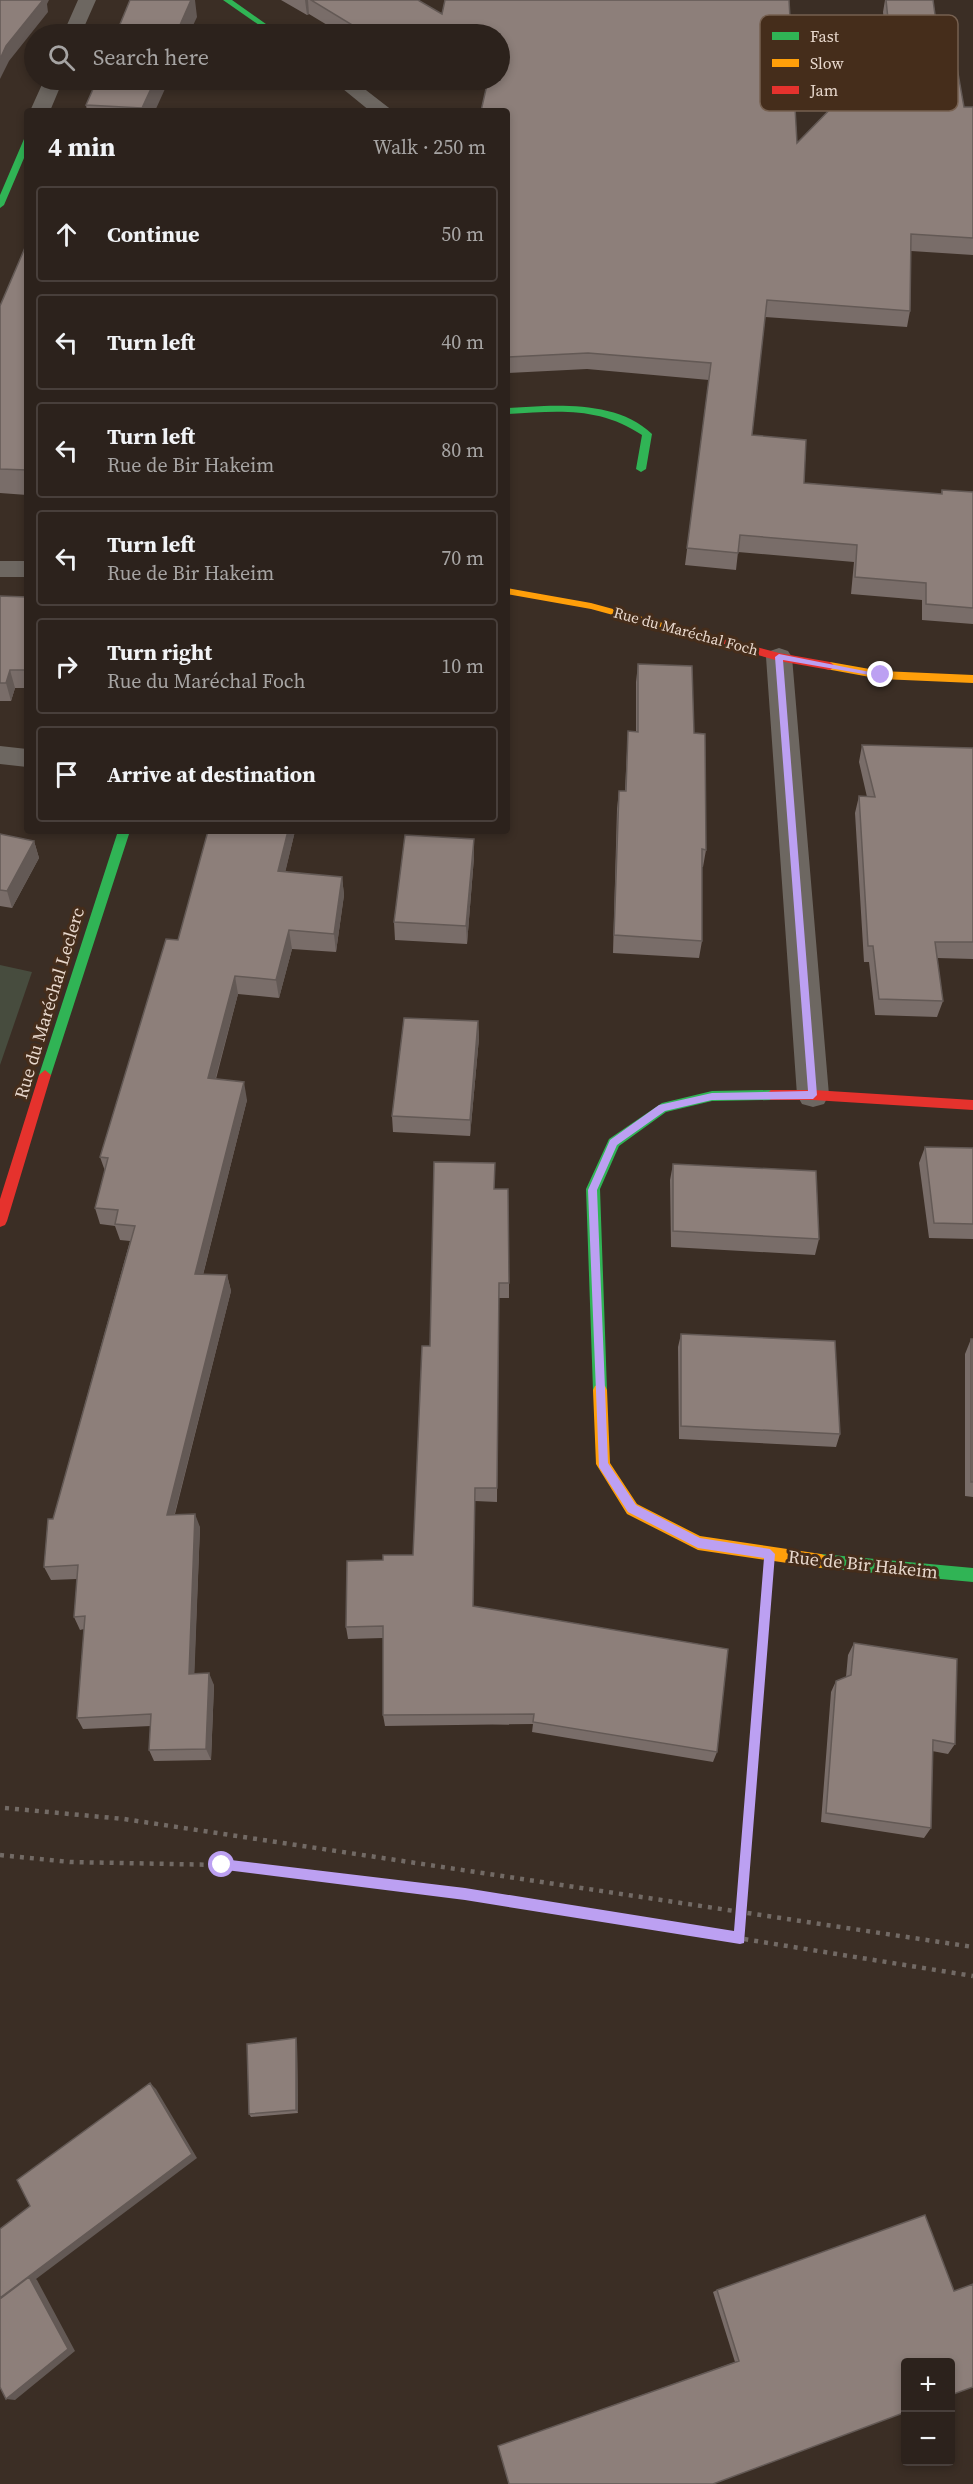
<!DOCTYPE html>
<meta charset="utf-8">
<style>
:root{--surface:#2c221c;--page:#342a25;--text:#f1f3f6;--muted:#a6a4a3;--line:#483f3b}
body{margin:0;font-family:"Source Serif 4",serif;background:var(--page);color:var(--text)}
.controls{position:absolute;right:18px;bottom:18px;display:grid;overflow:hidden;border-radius:6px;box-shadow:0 3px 9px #0003}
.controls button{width:54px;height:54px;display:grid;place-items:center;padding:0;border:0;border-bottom:2px solid var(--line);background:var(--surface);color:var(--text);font:30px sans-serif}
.stop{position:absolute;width:18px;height:18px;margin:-14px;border:4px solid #bca0f2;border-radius:50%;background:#fff}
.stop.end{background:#bca0f2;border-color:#fff;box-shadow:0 2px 6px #0008}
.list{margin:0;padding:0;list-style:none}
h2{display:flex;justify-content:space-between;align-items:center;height:78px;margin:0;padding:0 24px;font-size:26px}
h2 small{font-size:20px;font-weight:400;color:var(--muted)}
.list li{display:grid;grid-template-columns:39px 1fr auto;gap:18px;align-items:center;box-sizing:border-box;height:96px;margin:0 12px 12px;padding:0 12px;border:2px solid var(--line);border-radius:6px}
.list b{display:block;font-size:22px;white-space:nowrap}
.list p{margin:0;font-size:20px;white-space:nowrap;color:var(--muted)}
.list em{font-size:20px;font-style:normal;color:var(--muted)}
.icon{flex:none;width:33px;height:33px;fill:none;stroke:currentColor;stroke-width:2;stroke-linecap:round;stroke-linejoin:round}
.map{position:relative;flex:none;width:973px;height:2484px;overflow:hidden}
.search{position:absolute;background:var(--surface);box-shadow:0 3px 9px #0003;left:24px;top:24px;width:486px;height:66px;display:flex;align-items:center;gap:15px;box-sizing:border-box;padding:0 21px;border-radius:33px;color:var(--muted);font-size:22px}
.panel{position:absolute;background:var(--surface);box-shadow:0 3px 9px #0003;left:24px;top:108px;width:486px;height:726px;border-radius:6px}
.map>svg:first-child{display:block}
.green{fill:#474c3e}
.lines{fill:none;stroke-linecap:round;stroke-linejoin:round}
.path-far1{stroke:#726a65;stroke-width:4;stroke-dasharray:3 4.5;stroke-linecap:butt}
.path{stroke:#726a65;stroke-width:4.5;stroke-dasharray:4 6;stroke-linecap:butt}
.street{fill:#6d6761;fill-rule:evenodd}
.fast{fill:#30b455;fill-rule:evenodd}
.slow{fill:#ff9f0a;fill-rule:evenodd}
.jam{fill:#e5322d;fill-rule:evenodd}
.wall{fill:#796d69}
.shaded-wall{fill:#635955}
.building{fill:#8d7f7a;stroke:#635955;stroke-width:1.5}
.route{fill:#bca0f2}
.labels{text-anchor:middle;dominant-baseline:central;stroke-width:6;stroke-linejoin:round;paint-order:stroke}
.far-street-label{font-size:15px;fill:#e8d8cd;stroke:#452d1b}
.street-label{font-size:18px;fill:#e8d8cd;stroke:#452d1b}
.key{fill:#452d1b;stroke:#766050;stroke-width:1.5}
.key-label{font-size:16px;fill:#e8d8cd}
</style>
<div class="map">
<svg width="973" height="2484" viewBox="0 0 973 2484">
<rect width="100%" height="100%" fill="#3b2e25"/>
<!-- green -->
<path class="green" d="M0,965L32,972L0,1065Z"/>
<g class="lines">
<!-- path-far1 -->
<path class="path-far1" d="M765,1628L767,1603"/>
<!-- path -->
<path class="path" d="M5,1808L124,1819L973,1947
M0,1855L70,1862L222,1865L465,1894L973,1976
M740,1938L765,1626"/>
<!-- street -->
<path class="street" d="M78,0H96L81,34H63Z
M44,80H63L50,111H30Z
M332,80H353L393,111H370Z
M0,561H27V577H0Z
M779,648L788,651L792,657L829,1095L824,1104L813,1107L802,1104L797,1095L766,657L770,651Z
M0,746L27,749V767L0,764Z"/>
<!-- fast -->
<path class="fast" d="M223,0H232L280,34H272Z
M24,139H27V151L4,205L0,208V195Z
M544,406C580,405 624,407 652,434L646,469L641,472L636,469L642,435C599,406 557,411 507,414V408Z
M118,831H130L51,1075L45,1080L39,1075Z
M771,1090L777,1095L771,1100L712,1101L666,1112L619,1146L600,1189L607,1390L605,1394L600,1396L595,1394L593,1390L586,1189L609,1139L662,1103L712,1091Z
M821,1554L973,1568V1582L821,1568L816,1566L813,1561L816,1556Z"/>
<!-- slow -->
<path class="slow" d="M507,588L591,603L694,631L695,633L690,636L591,609L507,594Z
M830,662L881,671L973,675V683L881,679L826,669L825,666Z
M600,1384L605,1386L607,1390L610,1463L637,1504L700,1536L821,1554L826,1556L829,1561L826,1566L821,1568L698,1550L627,1514L596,1464L593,1390L595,1386Z"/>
<!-- jam -->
<path class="jam" d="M690,630L779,653L830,662L835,666L830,670L779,661L686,635L685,633Z
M45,1070L51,1075L7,1221L5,1225L0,1227V1199L39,1075Z
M771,1090H813L973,1100V1110L813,1100H771L765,1095Z"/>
</g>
<!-- wall -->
<path class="wall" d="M281,0H418L442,14L445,0H789L797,143L887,51L883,12L885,0H933L940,51H954L964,107H973V255L911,251L910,311L907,327L765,317L752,435L806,440L804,483L941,494L942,490L973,492V624L922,620V600L851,594L854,562L738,552L736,570L685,565L709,380L587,369L507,373V111H481L488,80H500V34H342L309,14L307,15Z
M97,80L155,111H87L86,105Z
M27,243V495L0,493V306Z
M0,596L27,597V688H15L11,701H0Z
M638,664L694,733L706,850L703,867H702V941L699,958L613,953L617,809L619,791H625L628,731L636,732V682Z
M862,745L973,748V959L937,958L943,1001L937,1017L875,1015L869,962H864L855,813L859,796L867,797L859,762Z
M208,831H295L285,872L342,877L344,895L336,952L292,949L279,998L238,994L216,1079L247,1100L203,1275H227L231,1291L175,1514L200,1527L194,1673L214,1685L211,1760L154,1761L149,1750L151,1726L83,1729L77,1718L84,1629L80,1630L74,1617L77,1579L51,1580L44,1567L53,1519L130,1241L120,1240L115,1226L100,1224L95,1208L105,1171L100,1157L178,940Z
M0,834L34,841L39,858L12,908L0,906Z
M474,839V857L467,944L395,940L394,922Z
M478,1021L479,1038L470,1136L393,1132L392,1116Z
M925,1147L973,1148V1239L929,1238L919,1163Z
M673,1164L819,1239L815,1255L671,1247L670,1180Z
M494,1189L509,1283V1298H498L497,1502L475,1501L473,1607L717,1752L713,1762L532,1732L533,1724L385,1726L383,1715V1638L348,1639L346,1627L383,1560L413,1555L430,1346Z
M681,1334L840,1434L836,1447L679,1439L678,1347Z
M971,1339H973V1497L965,1496V1354Z
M854,1643L955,1744L948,1754L932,1751L931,1828L924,1838L821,1822L831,1692L836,1681L846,1677L848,1655Z
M297,2042L298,2113L251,2117L249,2114Z
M925,2215L713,2484H509L498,2446L735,2362L713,2292L717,2290Z"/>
<!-- shaded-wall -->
<path class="shaded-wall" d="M39,0H49L47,4L48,12L9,61L0,79V59L6,46Z
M191,0H195L197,17L189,34H176Z
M305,0H308L309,14L307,15Z
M155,80H169L155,111H143L142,108Z
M10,670L15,688L11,701L6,683Z
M288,831H295L281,890L278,871Z
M474,839V857L467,944L466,926Z
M34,841L39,858L12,908L7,891Z
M342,877L344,895L336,952L334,934Z
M289,930L292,949L279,998L276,980Z
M235,976L238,994L211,1095L208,1078Z
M478,1021L479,1038L470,1136V1120Z
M244,1082L247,1100L199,1290L195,1274Z
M227,1275L231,1291L171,1528L167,1515Z
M195,1514L200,1527L194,1685L189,1674Z
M209,1673L214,1685L211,1760L206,1749Z
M296,2038L297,2042L298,2113L296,2110Z
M150,2083L156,2089L197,2158L36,2279L37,2280L75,2351L15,2400L6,2399L0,2298Z"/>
<!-- building -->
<path class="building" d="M0,0H43L6,46L0,59Z
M130,0H191L176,34H116Z
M311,0H418L442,14L445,0H789L797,143L891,47L886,0H933L940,51H954L964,107H973V238L911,234L910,311L767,300L752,435L806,440L804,483L942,494V490L973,492V608L926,604V583L855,577L857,545L740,535L738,553L687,548L711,363L588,353L507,357V111H481L488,80H500V34H367Z
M97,80H155L142,108L86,105Z
M27,243V470L0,469V306Z
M0,596L27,597V670H10L6,683H0Z
M638,664L692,666L694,733L705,734L706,850L702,849V941L614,935L619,791H626L628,731L638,732Z
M862,745L973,748V942H935L943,1001L879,999L873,946H868L859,796L875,797Z
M208,831H288L278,871L342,877L334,934L289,930L276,980L235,976L208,1078L244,1082L195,1274L227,1275L167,1515L195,1514L189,1674L209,1673L206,1749L149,1750L151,1714L77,1718L85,1616L74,1617L78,1565L44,1567L48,1519H53L135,1226L115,1224L118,1210L95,1208L108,1158L100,1157L166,939L178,940Z
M0,834L34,841L7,891L0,890Z
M405,835L474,839L466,926L394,922Z
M404,1018L478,1021L470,1120L392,1116Z
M925,1147L973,1148V1224L934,1223Z
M434,1162L495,1163L494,1189H508L509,1283H499L497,1488H475L473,1606L728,1649L717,1752L533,1722L534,1714L383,1715V1626L346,1627L347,1561L383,1560V1555H413L422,1346H430Z
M673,1164L816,1171L819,1239L673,1231Z
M681,1334L835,1341L840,1434L681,1426Z
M971,1339H973V1482H971Z
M854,1643L957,1659L955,1744L933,1740L931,1828L826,1813L836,1681L851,1675Z
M296,2038V2110L249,2114L247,2044Z
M150,2083L192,2154L0,2298V2229L30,2206L17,2180Z
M925,2215L954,2291L973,2284V2387L951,2395V2362H906V2412L713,2484H509L498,2446L739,2361L717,2290Z
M29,2277L68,2349L6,2399L0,2387V2299Z"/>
<!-- route -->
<path class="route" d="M779,654L885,675L881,677L783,660L817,1095L813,1099L712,1100L665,1111L617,1145L597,1190L608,1463L636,1505L700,1538L770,1549L775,1554L744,1943L740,1944L465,1900L218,1869L216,1865L222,1859L465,1888L734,1931L764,1558L698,1548L628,1512L599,1467L588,1190L610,1140L659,1105L712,1093L808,1091L775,657Z"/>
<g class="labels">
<!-- far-street labels -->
<g class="far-street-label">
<text transform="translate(686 631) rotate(15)">Rue du Maréchal Foch</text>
</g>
<!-- street labels -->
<g class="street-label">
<text transform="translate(49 1003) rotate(-73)">Rue du Maréchal Leclerc</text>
<text transform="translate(863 1564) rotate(6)">Rue de Bir Hakeim</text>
</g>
</g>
<!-- legend -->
<rect x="760" y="15" width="198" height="96" rx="9" class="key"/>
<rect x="772" y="32" width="27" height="8" fill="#30b455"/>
<rect x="772" y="59" width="27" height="8" fill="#ff9f0a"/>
<rect x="772" y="86" width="27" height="8" fill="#e5322d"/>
<g class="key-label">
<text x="810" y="42">Fast</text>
<text x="810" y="69">Slow</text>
<text x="810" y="96">Jam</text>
</g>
</svg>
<div class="controls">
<button>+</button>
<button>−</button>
</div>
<div class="stop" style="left:222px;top:1865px"></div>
<div class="stop end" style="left:881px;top:675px"></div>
<div class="search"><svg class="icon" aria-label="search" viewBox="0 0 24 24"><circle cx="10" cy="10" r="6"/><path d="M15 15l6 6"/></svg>Search here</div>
<section class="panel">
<h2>4 min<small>Walk · 250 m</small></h2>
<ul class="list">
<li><svg class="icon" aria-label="ahead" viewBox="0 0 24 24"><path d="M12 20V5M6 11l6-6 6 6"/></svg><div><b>Continue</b></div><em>50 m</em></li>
<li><svg class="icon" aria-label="left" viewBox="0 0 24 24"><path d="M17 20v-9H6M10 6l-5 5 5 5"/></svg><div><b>Turn left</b></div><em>40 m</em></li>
<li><svg class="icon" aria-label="left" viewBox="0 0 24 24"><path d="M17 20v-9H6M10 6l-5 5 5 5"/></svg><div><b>Turn left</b><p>Rue de Bir Hakeim</p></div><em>80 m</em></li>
<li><svg class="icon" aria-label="left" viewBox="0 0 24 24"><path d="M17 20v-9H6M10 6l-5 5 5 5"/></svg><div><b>Turn left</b><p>Rue de Bir Hakeim</p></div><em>70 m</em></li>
<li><svg class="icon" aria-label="right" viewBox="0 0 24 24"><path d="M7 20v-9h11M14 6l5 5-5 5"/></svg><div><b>Turn right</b><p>Rue du Maréchal Foch</p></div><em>10 m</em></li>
<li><svg class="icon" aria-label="arrive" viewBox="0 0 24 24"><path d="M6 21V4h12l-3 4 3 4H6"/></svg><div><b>Arrive at destination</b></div></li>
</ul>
</section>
</div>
